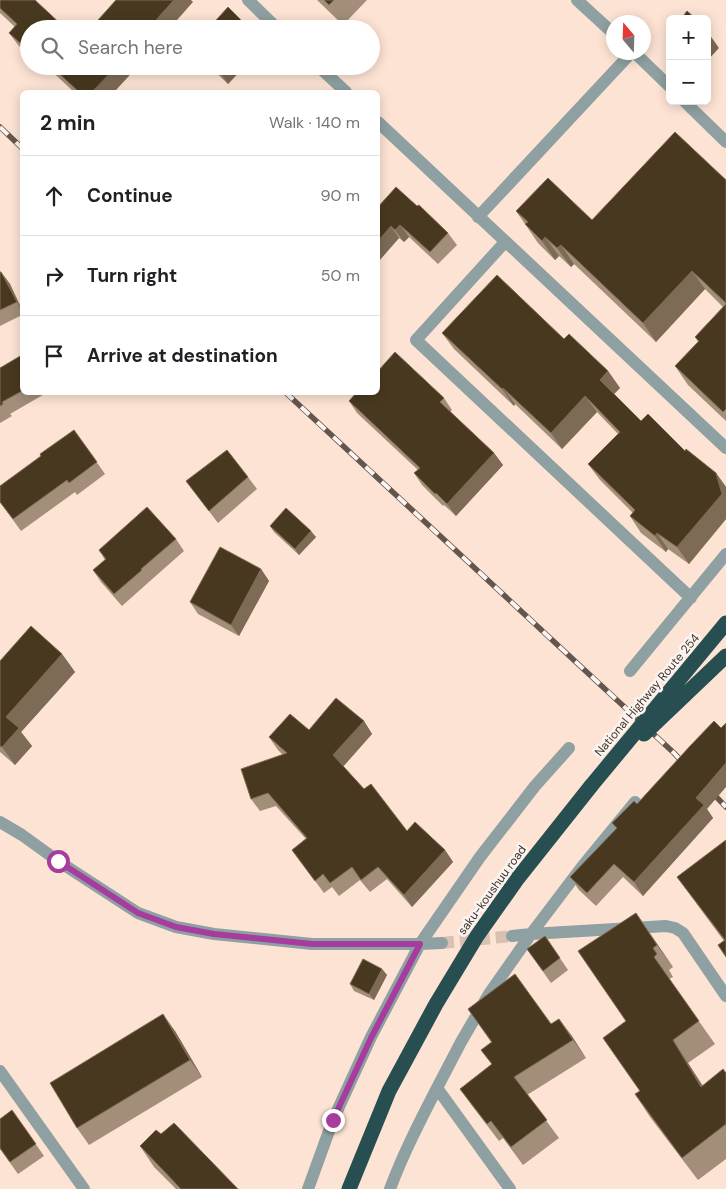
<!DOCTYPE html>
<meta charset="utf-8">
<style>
:root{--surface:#fff;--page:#f6f6f6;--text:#202124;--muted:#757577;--line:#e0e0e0}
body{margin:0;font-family:"DM Sans",sans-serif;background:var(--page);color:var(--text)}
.controls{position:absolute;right:15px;top:15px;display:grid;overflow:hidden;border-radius:8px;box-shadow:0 2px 12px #0003}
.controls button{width:45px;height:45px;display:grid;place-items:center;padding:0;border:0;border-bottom:1px solid var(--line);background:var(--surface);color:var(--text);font:25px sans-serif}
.compass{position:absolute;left:606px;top:15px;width:45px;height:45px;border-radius:50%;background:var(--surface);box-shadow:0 2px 12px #0003;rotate:341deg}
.stop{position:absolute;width:15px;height:15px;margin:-11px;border:4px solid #a53c9e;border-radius:50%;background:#fff}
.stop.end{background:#a53c9e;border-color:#fff;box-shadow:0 1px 5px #0008}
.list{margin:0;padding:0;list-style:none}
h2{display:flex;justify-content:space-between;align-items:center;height:65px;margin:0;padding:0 20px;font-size:21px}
h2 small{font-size:16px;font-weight:400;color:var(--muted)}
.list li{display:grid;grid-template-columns:32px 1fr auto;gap:15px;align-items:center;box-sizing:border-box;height:80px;padding:0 20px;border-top:1px solid var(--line)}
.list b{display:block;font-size:19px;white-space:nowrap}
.list em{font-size:16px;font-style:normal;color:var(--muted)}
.icon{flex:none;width:28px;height:28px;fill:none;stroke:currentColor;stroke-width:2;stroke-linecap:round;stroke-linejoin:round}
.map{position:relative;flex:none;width:726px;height:1189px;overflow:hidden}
.search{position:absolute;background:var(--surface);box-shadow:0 2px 12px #0003;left:20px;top:20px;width:360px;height:55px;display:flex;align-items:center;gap:12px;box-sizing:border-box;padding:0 18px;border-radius:28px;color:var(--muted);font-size:19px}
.panel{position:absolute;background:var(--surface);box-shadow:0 2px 12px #0003;left:20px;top:90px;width:360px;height:305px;border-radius:8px}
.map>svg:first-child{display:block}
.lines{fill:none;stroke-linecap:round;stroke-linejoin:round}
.minor-tunnel{stroke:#d8c1b2;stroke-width:12;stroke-dasharray:12 6;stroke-linecap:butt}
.minor{stroke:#8ea0a1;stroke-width:12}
.highway{stroke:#274f51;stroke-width:15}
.rail-casing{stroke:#65564d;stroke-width:5.5}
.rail{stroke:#fbf4f0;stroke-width:4;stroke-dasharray:11;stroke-linecap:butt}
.highway-bridge{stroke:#274f51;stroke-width:15}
.wall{fill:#a28e79}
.shaded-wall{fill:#7e6b55}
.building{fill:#48381f;stroke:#7e6b55}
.route{stroke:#a53c9e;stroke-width:6}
.labels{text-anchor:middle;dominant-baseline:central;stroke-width:5;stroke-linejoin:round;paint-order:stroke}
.street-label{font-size:12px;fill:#43372f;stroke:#fbf4f0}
</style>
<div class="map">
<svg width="726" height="1189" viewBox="0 0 726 1189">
<rect width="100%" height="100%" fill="#fde3d3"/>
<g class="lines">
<!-- minor-tunnel -->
<path class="minor-tunnel" d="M442,943L512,936"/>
<!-- minor -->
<path class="minor" d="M248,0L278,29
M577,0L614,34
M634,52L670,87
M318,66L346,92
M684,101L726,142
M378,122L726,448
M478,217L632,52
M505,242L416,340L691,598
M630,671L726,554
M0,822L22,835L58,861L138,913L176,927L214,934L312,944H420L442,943
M512,936L531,934L581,868L635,802
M0,1071L84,1189
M308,1189L333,1120L371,1037L420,944L480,857L535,786L569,748
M390,1189C403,1154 420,1121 437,1088
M510,1189L437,1088L461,1042L489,994L531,934L666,926L675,928L683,933L726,996"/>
<!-- highway -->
<path class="highway" d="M349,1189L389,1091L436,1004L477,936L518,878L591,786"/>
<!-- rail casing -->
<g class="rail-casing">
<path id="rail" d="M0,127L22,148
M285,392L674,753L688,768
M707,787L726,807"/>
</g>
<!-- rail -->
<use href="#rail" class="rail"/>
<!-- highway-bridge -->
<path class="highway-bridge" d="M644,734L726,656
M591,786L726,623"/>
</g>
<!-- wall -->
<path class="wall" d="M0,0L29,29V55L19,46L9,33L15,27L0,13Z
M317,0H367L343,25Z
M46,66H138L114,92H74Z
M209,66H245L228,84Z
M726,180V421L688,385L675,366L698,342L695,337L723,307L705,289L656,342L574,264L571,267L559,256L555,260L538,243L516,211L592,220Z
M417,206L448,233L457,245L438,264L409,237L404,242L399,238L378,262V207Z
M0,272H1L10,284L22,309V315L0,326Z
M442,333L564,339L608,371L620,388L614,394L641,421L716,473L726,487V519L689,564L668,549L666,552L641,533L630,516L633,513L600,480L588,464L618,434L597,412L562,449L515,404L514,406L454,349Z
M22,355V392H48L10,414L12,416L0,423V368Z
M444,398L452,410L450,412L494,453L503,465L456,516L444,505L443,506L422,485L414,473L418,470L357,413L349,401Z
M74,430L105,474L77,495L75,492L21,531L0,502L41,456Z
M248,477L257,489L218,523L186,481Z
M270,526L316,537L299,555L274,532Z
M176,539L184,551L150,581L122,606L101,582L93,570L105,560L99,550Z
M261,569L269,581L239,636L198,614L190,602Z
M62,654L75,672L21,732L32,746L15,765L0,752V661Z
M364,721L372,734L343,766L364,789L407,831L445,850L453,862L412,907L387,879L370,892L360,880L339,896L332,887L324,893L292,850L306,839L276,806L260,811L251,799L283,755L278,750L269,737L309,730Z
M637,804L707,809L713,818L643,896L623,877L596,906L579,890L570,877L616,829L612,823Z
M726,840V957L724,941L677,877Z
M636,913L673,967L669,970L673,977L669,979L715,1044L688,1063L703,1086L726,1073V1159L698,1180L650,1117L635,1094L640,1091Z
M545,936L568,970L551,983L527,949Z
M382,969L387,975L374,1000L354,991L350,984Z
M468,1009L551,1024L559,1019L586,1058L527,1095L559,1138L523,1165L503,1138L499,1141L473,1107L460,1089L492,1064L481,1050L491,1042Z
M175,1031L202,1077L89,1145L77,1128Z
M12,1110L44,1156L18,1174L0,1149Z
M161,1134L238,1189H176L154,1167L140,1146Z"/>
<!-- shaded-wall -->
<path class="shaded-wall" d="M174,0H191L193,2L169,29H148Z
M707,31L719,48L707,61Z
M117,66H138L114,92H92Z
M217,66H245L228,84L216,67Z
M400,225L409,237L404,242L395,230Z
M391,226L399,238L378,262V241Z
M545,237L559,256L555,260L542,241Z
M561,245L574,264L571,267L557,248Z
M692,271L705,289L656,342L643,323Z
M1,272L10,284L22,311L17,302Z
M608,371L620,388L612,396L600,380Z
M503,388L515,404L514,406L502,389Z
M585,396L597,412L562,449L551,433Z
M494,453L503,465L456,516L447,504Z
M716,473L726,487V519L689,564L677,547Z
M311,531L316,537L299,555L295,549Z
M657,533L668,549L666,552L655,536Z
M261,569L269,581L239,636L231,625Z
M62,654L75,672L21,732L32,746L15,765L2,747L6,717Z
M364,721L372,734L342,768L333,755Z
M726,763V787L707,809L713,818L643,896L634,882L696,798Z
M445,850L453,862L412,907L404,895Z
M636,913L651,935L673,967L657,945Z
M382,969L387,975L374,1000L369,994Z
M163,1014L175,1031L202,1077L190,1060Z
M559,1019L572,1036L586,1058L573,1040Z
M673,1040L688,1063L717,1109L701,1087Z"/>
<!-- building -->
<path class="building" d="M0,0H35L66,29H29V51L9,33L17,24L0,8Z
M116,0H174L148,29H90Z
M324,0H334L329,5Z
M228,7L250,29H208Z
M687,11L696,19H681Z
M51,66H117L92,92H79Z
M675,132L726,180V303L692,271L643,323L561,245L557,248L545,237L542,241L525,224L528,222L516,211L548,178L592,220Z
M396,187L417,206L419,205L448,233L430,252L400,225L395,230L391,226L378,241V207Z
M0,272H1L17,302L0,310Z
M497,275L564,339L569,334L608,371L600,380L641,421L648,414L685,451L686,449L716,473L722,494L677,547L657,533L655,536L630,516L635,510L588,464L620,432L585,396L551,433L503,388L502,389L442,333Z
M726,304V409L723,412L675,366L699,341L695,337Z
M395,352L444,398L440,402L494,453L447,504L436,493L435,494L414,473L420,468L349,401L357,392H378V371Z
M22,355V391L2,402L3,404L0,406V368Z
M74,430L97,462L69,483L67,480L13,519L0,502V486L41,456L40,454Z
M227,450L248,477L209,511L186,481Z
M147,507L176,539L141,569L142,570L114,594L93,570L106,559L99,550Z
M286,508L311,531L295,549L270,526Z
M220,547L261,569L231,625L190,602Z
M31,626L62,654L6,717L19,728L2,747L0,746V661Z
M336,698L364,721L333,755L364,789L371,784L407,831L415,822L445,850L404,895L378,867L361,880L352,867L330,883L323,874L315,881L292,850L307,838L268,793L251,799L241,769L287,753L269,737L290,714L309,730Z
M714,721L721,728L726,723V763L696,798L704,805L634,882L614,864L587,893L570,877L617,828L612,823L634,801L637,804L691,745Z
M726,840V957L718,945L725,940L677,877Z
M636,913L657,945L653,948L657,954L654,957L699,1021L673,1040L701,1087L723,1069L726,1073V1124L682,1158L635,1094L640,1091L603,1038L626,1021L578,951Z
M545,936L560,958L543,971L527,949Z
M363,959L382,969L369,994L350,984Z
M515,974L551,1024L559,1019L573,1040L514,1077L547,1120L511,1147L491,1121L487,1124L460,1089L492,1064L481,1050L492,1042L468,1009Z
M163,1014L190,1060L77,1128L50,1083Z
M12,1110L36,1144L10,1162L0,1148V1119Z
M174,1123L238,1189H181L140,1146L156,1130L161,1134Z"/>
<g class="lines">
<!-- route -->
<path class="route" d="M58,861L138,913L176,927L214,934L312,944H420L371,1038L333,1120"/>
</g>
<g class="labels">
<!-- street labels -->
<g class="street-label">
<text transform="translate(647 695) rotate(-50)">National Highway Route 254</text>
<text transform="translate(492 890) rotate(-54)">saku-koushuu road</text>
</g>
</g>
</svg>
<div class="controls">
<button>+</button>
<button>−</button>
</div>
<svg class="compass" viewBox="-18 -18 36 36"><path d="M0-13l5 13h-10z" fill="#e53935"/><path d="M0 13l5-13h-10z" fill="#757577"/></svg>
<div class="stop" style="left:58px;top:861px"></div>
<div class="stop end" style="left:333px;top:1120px"></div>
<div class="search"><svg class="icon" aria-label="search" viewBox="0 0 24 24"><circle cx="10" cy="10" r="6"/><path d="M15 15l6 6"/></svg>Search here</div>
<section class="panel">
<h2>2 min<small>Walk · 140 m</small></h2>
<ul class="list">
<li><svg class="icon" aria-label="ahead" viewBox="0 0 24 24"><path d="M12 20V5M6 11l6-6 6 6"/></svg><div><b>Continue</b></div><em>90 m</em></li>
<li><svg class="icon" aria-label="right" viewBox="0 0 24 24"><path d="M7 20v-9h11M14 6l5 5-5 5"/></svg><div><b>Turn right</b></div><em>50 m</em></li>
<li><svg class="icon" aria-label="arrive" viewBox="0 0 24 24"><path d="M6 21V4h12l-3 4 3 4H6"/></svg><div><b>Arrive at destination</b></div></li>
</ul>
</section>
</div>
